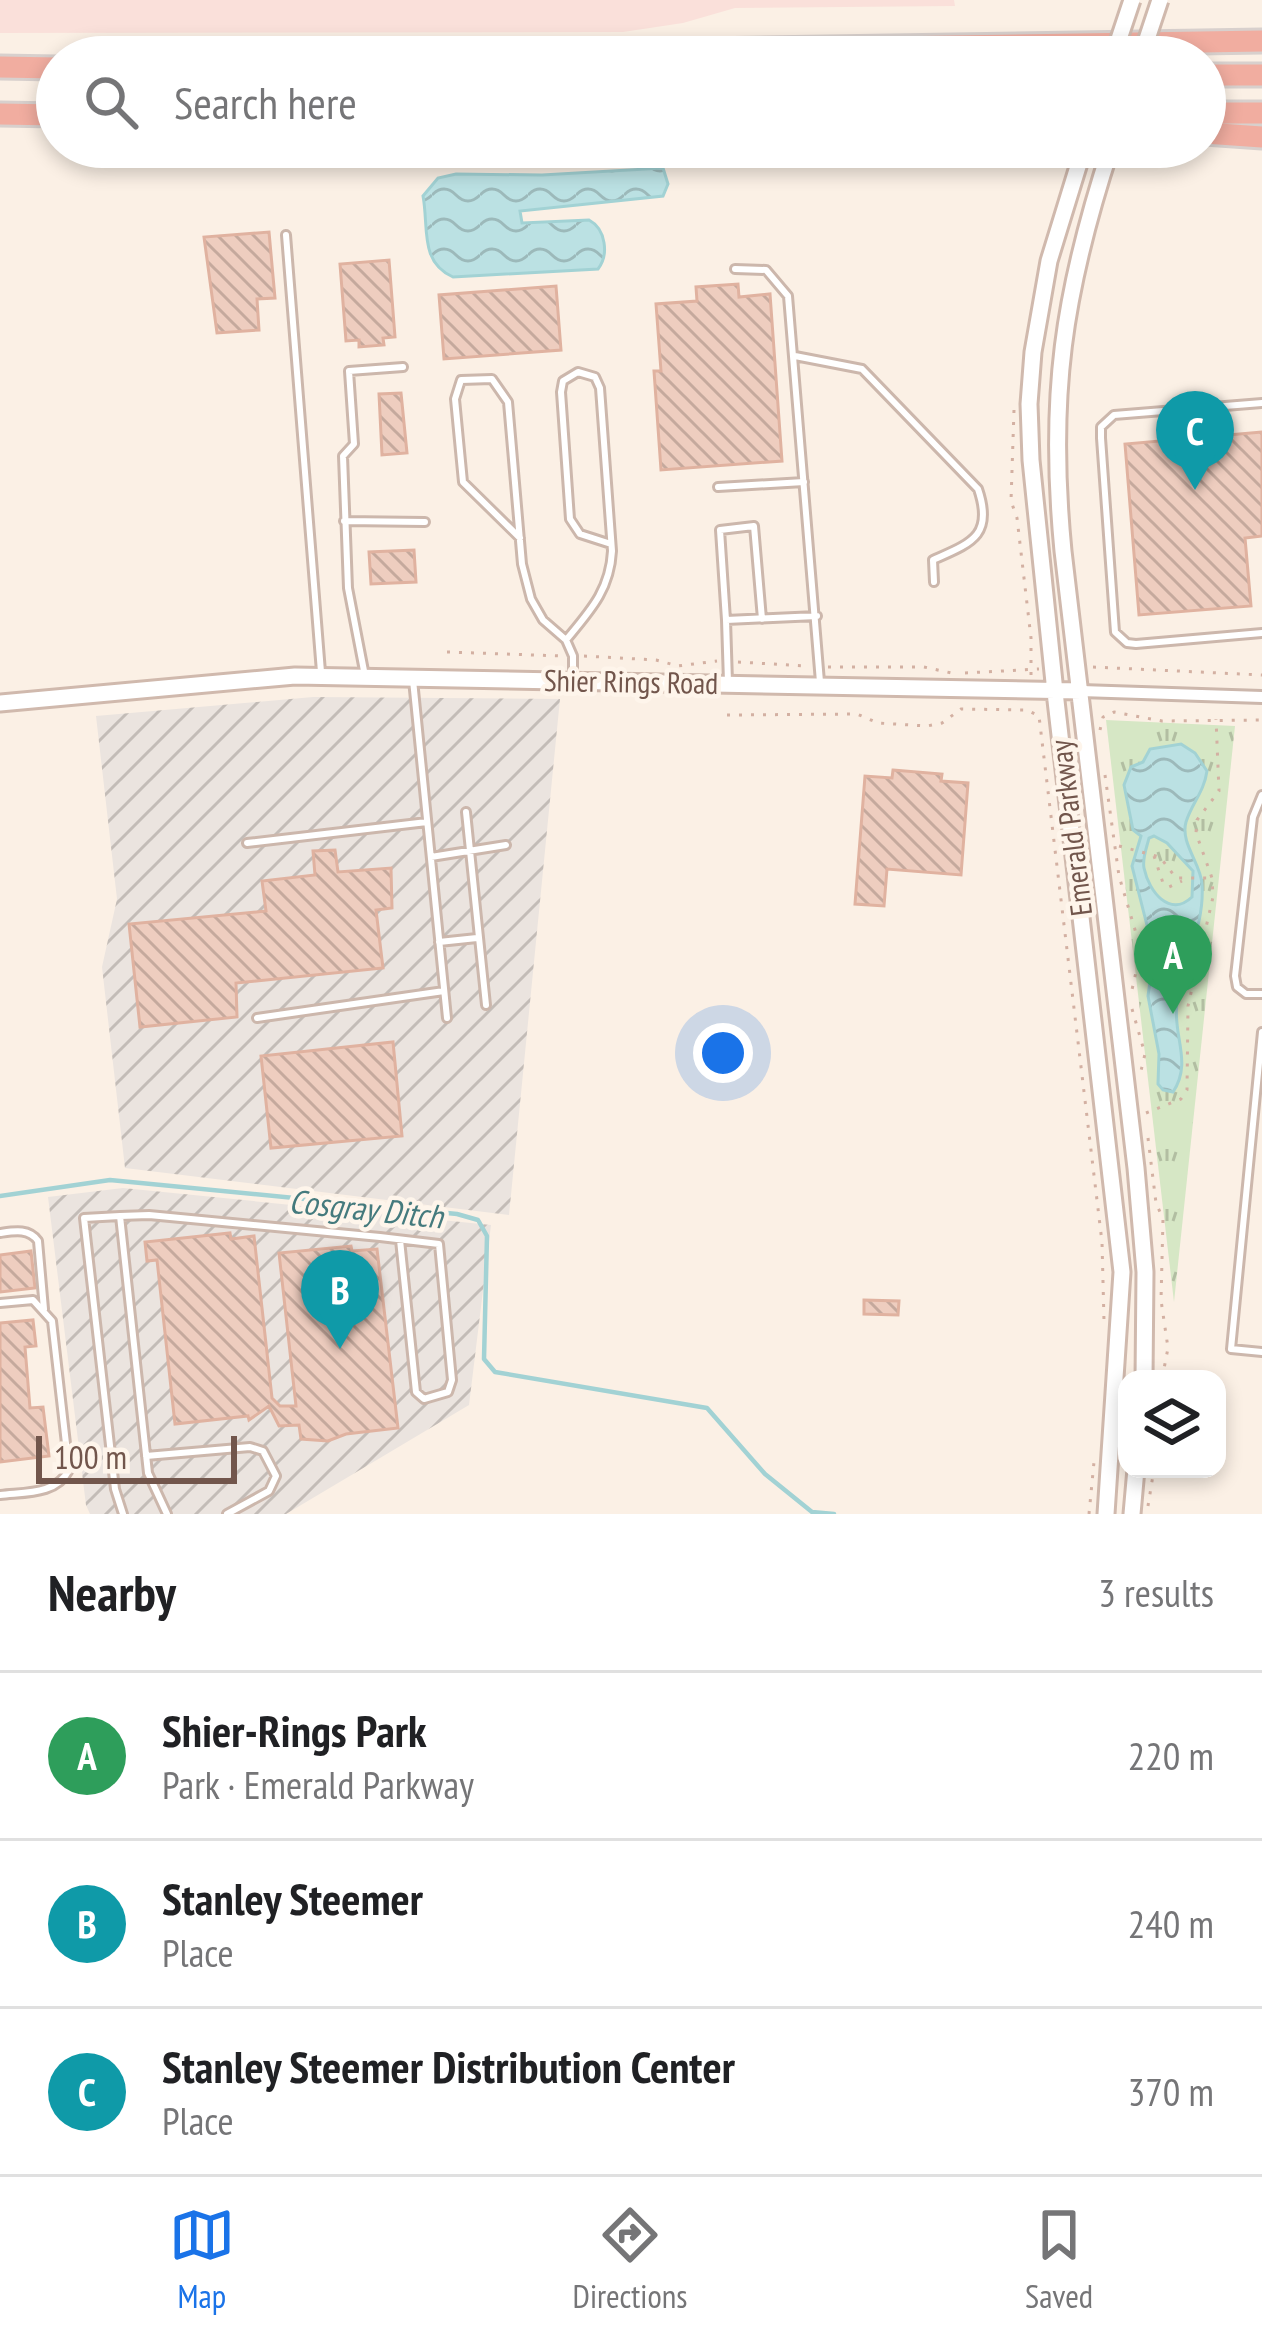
<!DOCTYPE html>
<meta charset="utf-8">
<style>
:root{--surface:#fff;--page:#f2f2f2;--text:#202124;--muted:#757577;--line:#e0e0e0;--accent:#1a73e8}
body{margin:0;font-family:"PT Sans Narrow",sans-serif;background:var(--page);color:var(--text)}
.controls{position:absolute;right:36px;bottom:36px;display:grid;overflow:hidden;border-radius:24px;box-shadow:0 6px 18px #0003}
.controls button{width:108px;height:108px;display:grid;place-items:center;padding:0;border:0;border-bottom:3px solid var(--line);background:var(--surface);color:var(--text);font:60px sans-serif}
.scale{position:absolute;left:36px;bottom:30px;width:201px;box-sizing:border-box;padding-left:12px;border:6px solid #72564c;border-top:0;font-size:33px;line-height:42px;white-space:nowrap;color:#72564c;-webkit-text-stroke:9px #fef5eb;paint-order:stroke}
.you{position:absolute;left:723px;top:1053px;width:42px;height:42px;margin:-30px;border:9px solid #fff;border-radius:50%;background:#1a73e8;box-shadow:0 0 0 18px #1a73e833}
.badge{display:grid;place-items:center;width:78px;height:78px;border-radius:50%;background:var(--accent);color:#fff;font-size:39px;font-weight:700}
.pin{position:absolute;translate:-50% -99px;filter:drop-shadow(0 3px 6px #0008)}
.pin::after{content:'';position:absolute;top:63px;width:42px;height:36px;background:inherit;clip-path:polygon(0 0,100% 0,50% 100%)}
.list{margin:0;padding:0;list-style:none}
h2{display:flex;justify-content:space-between;align-items:center;height:156px;margin:0;padding:0 48px;font-size:51px}
h2 small{font-size:39px;font-weight:400;color:var(--muted)}
.list li{display:grid;grid-template-columns:78px 1fr auto;gap:36px;align-items:center;box-sizing:border-box;height:168px;padding:0 48px;border-top:3px solid var(--line)}
.list b{display:block;font-size:45px;white-space:nowrap}
.list p{margin:0;font-size:39px;white-space:nowrap;color:var(--muted)}
.list em{font-size:39px;font-style:normal;color:var(--muted)}
.icon{flex:none;width:66px;height:66px;fill:none;stroke:currentColor;stroke-width:2;stroke-linecap:round;stroke-linejoin:round}
.map{position:relative;flex:none;width:1262px;height:1514px;overflow:hidden}
.search{position:absolute;background:var(--surface);box-shadow:0 6px 18px #0003;left:36px;right:36px;top:36px;height:132px;display:flex;align-items:center;gap:30px;box-sizing:border-box;padding:0 42px;border-radius:66px;color:var(--muted);font-size:45px}
.sheet{height:660px;background:var(--surface)}
nav{display:flex;justify-content:space-around;align-items:center;box-sizing:border-box;height:168px;border-top:3px solid var(--line);background:var(--surface);font-size:33px;color:var(--muted)}
nav a{display:grid;justify-items:center;gap:6px}
nav .on{color:var(--accent)}
.map>svg:first-child{display:block}
.commercial{fill:#fae0da}
.industrial{fill:url(#industrial-furrows)}
.grass{fill:url(#grass-tufts)}
.water{fill:url(#water-waves);stroke:#a2d2d4;stroke-width:3;fill-rule:evenodd}
.lines{fill:none;stroke-linecap:round;stroke-linejoin:round}
.stream{stroke:#a2d2d4;stroke-width:4.5}
.building{fill:url(#building-back-hatch);stroke:#e0b2a0;stroke-width:3}
.service-casing{stroke:#ccb7ac;stroke-width:12}
.minor-casing{stroke:#ccb7ac;stroke-width:16}
.secondary-casing{stroke:#d0b9ad;stroke-width:21}
.motorway-casing{stroke:#d8d0cd;stroke-width:27}
.path{stroke:#d3b0a2;stroke-width:3;stroke-dasharray:3 9;stroke-linecap:butt}
.service{stroke:#fff;stroke-width:6}
.minor{stroke:#fff;stroke-width:10}
.secondary{stroke:#fff;stroke-width:15}
.motorway{stroke:#f1ada0;stroke-width:21}
.secondary-bridge-casing{stroke:#d0b9ad;stroke-width:21;stroke-linecap:butt}
.secondary-bridge{stroke:#fff;stroke-width:15}
.labels{text-anchor:middle;dominant-baseline:central;stroke-width:9;stroke-linejoin:round;paint-order:stroke}
.street-label{font-size:30px;fill:#72564c;stroke:#fef5eb}
.water-label{font-size:33px;font-style:italic;fill:#447a7d;stroke:#fef5eb}
</style>
<div class="map">
<svg width="1262" height="1514" viewBox="0 0 1262 1514">
<defs>
<pattern id="industrial-furrows" width="10" height="10" patternUnits="userSpaceOnUse" patternTransform="scale(3)"><rect width="10" height="10" fill="#ebe4df"/><path d="M-1 1l2-2M0 10L10 0M9 11l2-2" fill="none" stroke="#c3bcb7"/></pattern>
<pattern id="grass-tufts" width="24" height="20" patternUnits="userSpaceOnUse" patternTransform="scale(3)"><rect width="24" height="20" fill="#d6e7c5"/><path d="M3 7l-1-3M5 7V3M7 7l1-3M15 17l-1-3M17 17v-4M19 17l1-3" fill="none" stroke="#b2bea2"/></pattern>
<pattern id="water-waves" width="16" height="10" patternUnits="userSpaceOnUse" patternTransform="scale(3)"><rect width="16" height="10" fill="#bbe1e3"/><path d="M0 5q4-4 8 0t8 0" fill="none" stroke="#9cb9ba"/></pattern>
<pattern id="building-back-hatch" width="6" height="6" patternUnits="userSpaceOnUse" patternTransform="scale(3)"><rect width="6" height="6" fill="#eecdbf"/><path d="M-1 5l2 2M0 0l6 6M5-1l2 2" fill="none" stroke="#c5a99d"/></pattern>
</defs>
<rect width="100%" height="100%" fill="#fbf0e5"/>
<!-- commercial -->
<path class="commercial" d="M0,0H954L955,6L735,8L683,23L623,32L0,33Z"/>
<!-- industrial -->
<path class="industrial" d="M313,697L560,699L509,1215L125,1168L102,967L117,899L96,716Z
M123,1188L491,1225L469,1405L286,1514H90L86,1505L48,1197Z"/>
<!-- grass -->
<path class="grass" d="M1106,720L1235,726L1174,1302Z"/>
<!-- water -->
<path class="water" d="M663,168L668,184L663,196L520,211L522,223L589,220C606,229 609,255 598,269L453,277C419,262 429,227 423,196L438,178L456,174L542,175Z
M1181,744L1195,753L1207,771C1204,792 1192,803 1186,822C1180,843 1201,864 1202,884C1205,927 1183,961 1177,1002C1172,1035 1193,1062 1173,1092L1163,1090L1158,1084L1159,1054L1148,996L1154,953L1132,866L1141,836L1133,830L1124,785L1131,767L1143,762L1150,749ZM1154,836L1167,843L1193,871L1192,897C1170,918 1149,892 1144,868C1142,858 1147,847 1149,838Z"/>
<g class="lines">
<!-- stream -->
<path class="stream" d="M0,1196L110,1180L457,1214L478,1220L487,1236L484,1359L495,1372L707,1408L765,1474L812,1512L834,1514"/>
</g>
<!-- building -->
<path class="building" d="M269,232L275,298L257,299L259,330L217,333L204,237Z
M389,260L395,337L383,338L384,345L359,347V340L346,341L340,264Z
M738,284L739,297L770,294L782,461L661,470L654,371H661L656,304L697,301L696,287Z
M556,286L561,350L444,359L439,295Z
M401,393L407,453L382,455L379,394Z
M1262,432V536L1245,538L1251,606L1139,615L1125,444Z
M414,550L416,582L371,584L369,552Z
M893,770L942,774L941,781L968,783L961,875L887,869L884,906L855,904L865,776L892,778Z
M335,850L338,872L391,868L392,908L376,910L383,968L236,983L237,1017L140,1027L129,924L266,911L262,881L315,875L313,851Z
M393,1042L402,1136L271,1148L261,1056Z
M230,1233L231,1239L254,1236L272,1398L280,1406H296L279,1253L351,1246L352,1251L377,1249L398,1428L346,1434L328,1441L301,1439L299,1425L279,1426L269,1406L249,1420L248,1416L175,1424L157,1260L147,1261L145,1242Z
M31,1251L35,1288L0,1292V1255Z
M864,1300L899,1301L898,1315L864,1314Z
M33,1320L36,1346L25,1347L30,1408L43,1407L49,1456L0,1462V1323Z"/>
<g class="lines">
<!-- service casing -->
<g class="service-casing">
<path id="service" d="M286,235L321,672
M735,269L766,270L788,296L820,682
M795,356L862,369L978,489C994,536 971,543 933,560L934,582
M1262,403L1114,415L1101,427V438L1115,632L1127,643L1136,644L1262,633
M718,487L804,482
M344,521L425,522
M520,538L463,482L455,399L461,380L492,379L508,402L522,564L531,599L543,620L566,640L573,656V677
M726,620L720,530L754,526L762,619
M566,640C590,611 610,590 612,551L600,388L595,377L578,372L563,381L561,392L570,519L580,534L611,544
M365,676L348,588L343,456L354,444L349,371L403,367
M413,680L447,1018
M728,682L726,620L817,616
M1262,795L1253,817L1235,976L1237,987L1246,994H1262
M466,812L486,1005
M247,843L427,822
M431,857L506,845
M439,942L477,938
M257,1018L444,991
M1262,1032L1231,1349L1262,1352
M120,1216L149,1215L380,1237L439,1244L452,1380L448,1392L424,1399L416,1392L400,1240
M0,1233C14,1231 29,1228 38,1241L44,1309
M0,1303L33,1300L52,1321L69,1470C56,1495 25,1492 0,1495
M146,1456L250,1447L263,1451L276,1476L269,1491L227,1514
M123,1514L115,1489L84,1218L120,1216L148,1473L167,1514"/>
</g>
<!-- minor casing -->
<g class="minor-casing">
<path id="minor" d="M1081,691L1262,697"/>
</g>
<!-- secondary casing -->
<g class="secondary-casing">
<path id="secondary" d="M1084,147L1049,261L1033,352L1029,404L1031,460L1055,692L1122,1272L1106,1514
M1111,147C1063,293 1048,397 1063,551L1136,1168L1145,1272L1144,1379
M0,703L295,676L1081,691
M1132,1514L1136,1469"/>
</g>
<!-- motorway casing -->
<g class="motorway-casing">
<path id="motorway" d="M273,57L1262,41
M0,67L57,68
M1205,75H1262
M1205,113H1262
M0,114L57,115
M1205,133L1262,137"/>
</g>
<!-- path -->
<path class="path" d="M1014,410L1011,501L1017,518L1031,638V675
M447,652L562,656
M584,656L656,660L678,666L717,661
M738,662L807,666
M828,667H924L956,674
M1093,667L1262,675
M965,673L1039,669
M727,715L857,714L878,723L927,726L942,723L961,709L1027,710L1039,716L1102,1242L1104,1321
M1100,730L1103,717L1114,712L1162,721L1262,720
M1105,775L1119,876L1141,950L1131,994
M1119,846L1160,857L1176,878H1210
M1154,856L1163,883L1169,887L1182,881
M1132,1009L1145,1054L1140,1075
M1146,1113L1181,1099L1187,1090L1188,1006L1213,897L1212,878L1196,833L1197,820L1219,791L1216,719
M1148,1138L1156,1203L1163,1219L1161,1300L1168,1348L1162,1379
M1148,1506L1154,1469
M1089,1514L1094,1462"/>
<!-- service -->
<use href="#service" class="service"/>
<!-- minor -->
<use href="#minor" class="minor"/>
<!-- secondary -->
<use href="#secondary" class="secondary"/>
<!-- motorway -->
<use href="#motorway" class="motorway"/>
<!-- secondary-bridge casing -->
<g class="secondary-bridge-casing">
<path id="secondary-bridge" d="M1113,57L1132,0
M1141,57L1160,0"/>
</g>
<!-- secondary-bridge -->
<use href="#secondary-bridge" class="secondary-bridge"/>
</g>
<g class="labels">
<!-- street labels -->
<g class="street-label">
<text transform="translate(631 681) rotate(1)">Shier Rings Road</text>
<text transform="translate(1070 828) rotate(-97)">Emerald Parkway</text>
</g>
<!-- water labels -->
<g class="water-label">
<text transform="translate(366 1208) rotate(6)">Cosgray Ditch</text>
</g>
</g>
</svg>
<div class="controls">
<button><svg class="icon" aria-label="layers" viewBox="0 0 24 24"><path d="M12 4l9 5-9 5-9-5zM3 14l9 5 9-5"/></svg></button>
</div>
<div class="scale">100 m</div>
<div class="you"></div>
<div class="pin badge" style="left:1173px;top:1014px;background:#2e9e5b">A</div>
<div class="pin badge" style="left:340px;top:1349px;background:#0f9aa8">B</div>
<div class="pin badge" style="left:1195px;top:490px;background:#0f9aa8">C</div>
<div class="search"><svg class="icon" aria-label="search" viewBox="0 0 24 24"><circle cx="10" cy="10" r="6"/><path d="M15 15l6 6"/></svg>Search here</div>
</div>
<section class="sheet">
<h2>Nearby<small>3 results</small></h2>
<ul class="list">
<li><span class="badge" style="background:#2e9e5b">A</span><div><b>Shier-Rings Park</b><p>Park · Emerald Parkway</p></div><em>220 m</em></li>
<li><span class="badge" style="background:#0f9aa8">B</span><div><b>Stanley Steemer</b><p>Place</p></div><em>240 m</em></li>
<li><span class="badge" style="background:#0f9aa8">C</span><div><b>Stanley Steemer Distribution Center</b><p>Place</p></div><em>370 m</em></li>
</ul>
</section>
<nav>
<a class="on"><svg class="icon" aria-label="map" viewBox="0 0 24 24"><path d="M3 6l6-2 6 2 6-2v14l-6 2-6-2-6 2zM9 4v14M15 6v14"/></svg>Map</a>
<a><svg class="icon" aria-label="directions" viewBox="0 0 24 24"><path d="M12 3l9 9-9 9-9-9zM9 14v-3h6M13 9l2 2-2 2"/></svg>Directions</a>
<a><svg class="icon" aria-label="saved" viewBox="0 0 24 24"><path d="M7 4h10v16l-5-4-5 4z"/></svg>Saved</a>
</nav>
